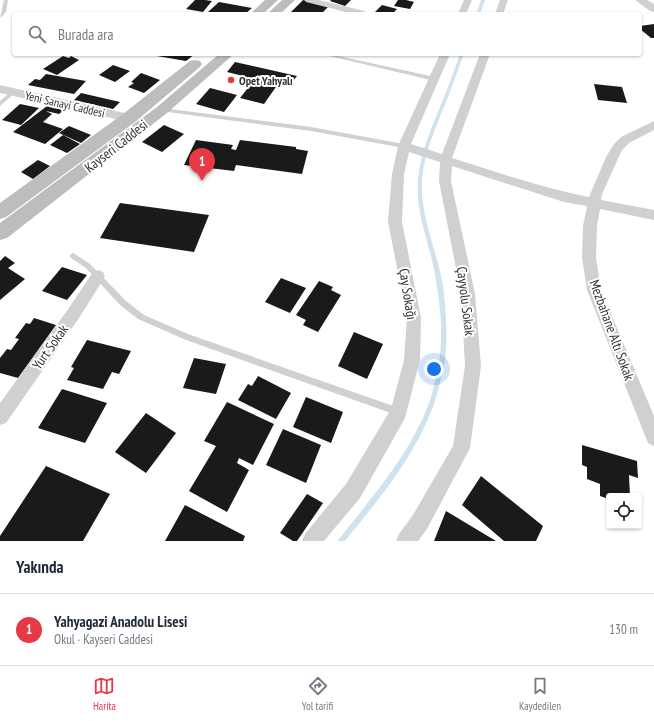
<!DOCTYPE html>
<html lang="tr">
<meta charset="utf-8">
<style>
:root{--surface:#fff;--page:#f2f2f3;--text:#1f2937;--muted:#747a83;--line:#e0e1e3;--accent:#e63946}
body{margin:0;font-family:"PT Sans Narrow",sans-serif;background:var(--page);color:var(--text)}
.controls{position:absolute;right:12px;bottom:12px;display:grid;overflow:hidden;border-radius:4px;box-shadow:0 1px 3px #0004}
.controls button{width:36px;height:36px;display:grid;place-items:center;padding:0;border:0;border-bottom:1px solid var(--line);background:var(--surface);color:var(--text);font:20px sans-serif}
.you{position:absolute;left:434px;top:369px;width:14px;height:14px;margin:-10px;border:3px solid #fff;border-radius:50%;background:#1a73e8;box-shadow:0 0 0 6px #1a73e833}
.badge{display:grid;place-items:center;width:26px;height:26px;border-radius:50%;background:var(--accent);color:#fff;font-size:13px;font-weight:700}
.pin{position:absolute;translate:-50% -33px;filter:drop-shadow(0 1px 2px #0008)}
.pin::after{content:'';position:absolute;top:21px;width:14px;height:12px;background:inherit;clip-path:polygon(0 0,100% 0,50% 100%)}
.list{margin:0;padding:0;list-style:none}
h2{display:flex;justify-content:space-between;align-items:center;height:52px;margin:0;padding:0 16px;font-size:17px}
h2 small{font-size:13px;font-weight:400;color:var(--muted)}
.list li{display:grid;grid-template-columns:26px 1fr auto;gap:12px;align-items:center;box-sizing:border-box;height:72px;padding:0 16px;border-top:1px solid var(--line)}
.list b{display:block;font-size:15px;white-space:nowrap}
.list p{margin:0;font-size:13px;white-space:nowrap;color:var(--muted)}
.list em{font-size:13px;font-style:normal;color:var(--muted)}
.icon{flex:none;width:22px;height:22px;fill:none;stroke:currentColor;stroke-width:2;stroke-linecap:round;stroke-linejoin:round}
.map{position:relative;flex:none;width:654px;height:541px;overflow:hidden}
.search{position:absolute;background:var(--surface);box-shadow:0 1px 3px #0004;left:12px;right:12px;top:12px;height:44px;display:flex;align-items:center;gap:10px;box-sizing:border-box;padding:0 14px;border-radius:4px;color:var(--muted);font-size:15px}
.sheet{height:124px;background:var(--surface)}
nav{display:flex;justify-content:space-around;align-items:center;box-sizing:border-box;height:56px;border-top:1px solid var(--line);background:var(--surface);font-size:11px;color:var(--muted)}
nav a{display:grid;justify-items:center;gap:2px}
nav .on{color:var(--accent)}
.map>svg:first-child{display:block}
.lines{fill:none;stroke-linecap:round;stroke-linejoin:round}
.stream{fill:#cfe2ee;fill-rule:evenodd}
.building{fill:#1a1a1a}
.service{fill:#d0d0d0;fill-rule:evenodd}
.minor{fill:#d0d0d0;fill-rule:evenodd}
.tertiary{fill:#d0d0d0;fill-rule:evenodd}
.secondary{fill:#bdbdbd;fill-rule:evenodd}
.poi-dot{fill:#e63946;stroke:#fff;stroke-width:1.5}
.labels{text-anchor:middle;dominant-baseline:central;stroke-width:4;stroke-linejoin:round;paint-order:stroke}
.far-poi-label{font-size:12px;font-weight:bold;fill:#333;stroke:#fff;text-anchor:start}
.far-street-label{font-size:12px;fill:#333;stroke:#fff}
.street-label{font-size:14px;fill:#333;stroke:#fff}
</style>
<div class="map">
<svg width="654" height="541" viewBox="0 0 654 541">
<rect width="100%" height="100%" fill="#fff"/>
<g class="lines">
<!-- stream -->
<path class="stream" d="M481,0H485L480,14H476Z
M460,54H464C458,70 452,86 446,102C436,127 424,153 422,180C420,217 437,250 443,286C446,311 448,336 445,361C444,367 442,373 441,379C427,442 385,492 345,541H338L339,539C373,496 416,447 432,394C433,389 434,383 436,377C437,372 438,367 439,362C443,337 441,311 437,287C433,250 415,217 418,180C420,153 432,127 442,102C449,86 454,70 460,54Z"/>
</g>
<!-- building -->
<path class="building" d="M195,0H205L212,1L203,12L186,9Z
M303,0L328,7L321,14H298L291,12Z
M331,0H351L345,6L330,1Z
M398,0H406L414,2L410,9L394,6Z
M219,2L252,8L245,14H216L208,12Z
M382,5L397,9L392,14L374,13Z
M654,24V38H651L640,29V26Z
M159,54H195L186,61L157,56Z
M63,56L69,58L71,56L79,60L57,75L43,69Z
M235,62L297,76L289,86L278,84L264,104L240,98L255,79L227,72Z
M113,65L130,71L115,82L99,75Z
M141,73L160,80L144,93L128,87L134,83L131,82Z
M46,74L86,81L74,94L28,85L35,79L40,80Z
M594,84L622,87L627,103L598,100Z
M210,88L237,95L224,112L196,104Z
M81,93L120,102L113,109L74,100Z
M20,104L39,108L21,125L2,120Z
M47,106L64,110L59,114L46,111L52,114L43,122L63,129L45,144L13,132Z
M164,125L184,134L162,152L142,142Z
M69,126L91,135L81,143L59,133Z
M63,135L80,144L67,153L50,145Z
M196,140L233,145L231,149L236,150L240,140L296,147V149L308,151L302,174L236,165L234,171L184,165Z
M38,160L50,166L33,179L21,172Z
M120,203L209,215L194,252L100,238Z
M5,256L15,263L8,268L25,279L0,300V261Z
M62,267L87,275L67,300L42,291Z
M281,278L306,288L290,313L265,302Z
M319,281L333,287L331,290L341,295L318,332L303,325L306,320L296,315Z
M34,318L56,325L18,378L0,373V358L7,349L11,350L19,339L15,338L26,323L30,324Z
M354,332L383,344L367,379L338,366Z
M87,340L131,351L119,374L112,372L103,389L67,380L74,368L71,367Z
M194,358L226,364L216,394L183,388Z
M258,376L291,393L276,419L238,400L248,384L252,386Z
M62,389L107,403L85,443L38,428Z
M306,397L343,412L331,443L293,427Z
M227,402L274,424L253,465L239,458L237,463L249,470L227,512L189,491L216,446L204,441Z
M146,413L176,433L146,473L115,452Z
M283,429L321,445L306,483L266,465Z
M582,445L637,461L638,478L629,475L630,496H609V499L600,496V484L587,479V467L582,465Z
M46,466L110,494L83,541H0V536Z
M481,476L543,526L536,541H504L462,505Z
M307,494L323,503L297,541H293L280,533Z
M185,505L245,536L243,541H165Z
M446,511L496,541H434Z"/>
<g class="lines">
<!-- service -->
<path class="service" d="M4,0H8L6,12L0,18Z
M321,54H329L435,77L438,79L435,81Z
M13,90L16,92L15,93L0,106V101Z
M162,108L311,127L404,144L407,146L404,148L311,131L160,111L159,110Z
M73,253L90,264L126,301L144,315L188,334L399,408L402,409L403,412L402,415L399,416L186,340L138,319L120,305L86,268L71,258L70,256L71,254Z"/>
<!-- minor -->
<path class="minor" d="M305,0H319L364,11L365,13L354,14L306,2Z
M464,0H472L466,14H458Z
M500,0H508L503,14H495Z
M440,54H450L411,144L442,154L480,54H490L452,158C497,172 542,188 589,197L606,157L614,144L621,137L654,121V130L629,143L622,150L602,194L601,200L654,210V220L600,209L597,226L596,258L601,290L654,416V446L648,443L587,290L582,258L583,226L587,206L564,202L452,166L451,181L475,294L481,366L470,448L427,529L418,541H396L399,534L413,515L453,446L465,366L461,294L439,181L440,162L409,152L404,174L402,222L421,318L420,360L405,418L360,498L324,541H302L305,534L346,484L391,409L404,360L407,318L388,222L392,174L398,146Z
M98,270L103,272L105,276L103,280L79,318L6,423L0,425V403L69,308L93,272Z"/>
<!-- tertiary -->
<path class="tertiary" d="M635,0H647L654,4V12L650,11Z
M0,85L129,114L134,115L136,118L134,121L129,122L0,93Z"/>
<!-- secondary -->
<path class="secondary" d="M265,0H278L263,14H250Z
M282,0H295L280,14H267Z
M219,54H234L167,113L7,238L0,240V223L157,107Z
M195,60L200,61L202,64L200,67L135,122L6,217L0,219V203L123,114L190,61Z"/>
</g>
<!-- markers -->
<circle class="poi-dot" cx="231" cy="80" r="4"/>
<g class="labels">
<!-- far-poi labels -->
<g class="far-poi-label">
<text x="239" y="80">Opet Yahyalı</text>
</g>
<!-- far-street labels -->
<g class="far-street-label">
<text transform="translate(65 104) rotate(13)">Yeni Sanayi Caddesi</text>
</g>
<!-- street labels -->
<g class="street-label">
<text transform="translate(116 146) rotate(-38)">Kayseri Caddesi</text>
<text transform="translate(408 294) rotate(81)">Çay Sokağı</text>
<text transform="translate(466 301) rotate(83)">Çayyolu Sokak</text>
<text transform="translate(612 330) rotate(70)">Mezbahane Altı Sokak</text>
<text transform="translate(50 347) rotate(-55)">Yurt Sokak</text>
</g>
</g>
</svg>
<div class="controls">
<button><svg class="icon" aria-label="locate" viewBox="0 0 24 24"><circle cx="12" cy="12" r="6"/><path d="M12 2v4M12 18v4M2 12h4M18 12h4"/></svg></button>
</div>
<div class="you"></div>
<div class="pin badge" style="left:202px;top:181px">1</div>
<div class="search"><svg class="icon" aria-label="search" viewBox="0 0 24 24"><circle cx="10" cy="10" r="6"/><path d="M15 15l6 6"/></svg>Burada ara</div>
</div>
<section class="sheet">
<h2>Yakında<small></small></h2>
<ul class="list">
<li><span class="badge">1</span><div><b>Yahyagazi Anadolu Lisesi</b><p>Okul · Kayseri Caddesi</p></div><em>130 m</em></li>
</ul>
</section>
<nav>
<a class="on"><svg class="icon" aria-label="map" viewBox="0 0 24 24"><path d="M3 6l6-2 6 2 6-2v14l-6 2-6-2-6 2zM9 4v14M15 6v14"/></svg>Harita</a>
<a><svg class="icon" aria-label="directions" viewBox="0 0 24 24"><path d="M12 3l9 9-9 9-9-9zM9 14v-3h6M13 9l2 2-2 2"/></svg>Yol tarifi</a>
<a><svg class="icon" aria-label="saved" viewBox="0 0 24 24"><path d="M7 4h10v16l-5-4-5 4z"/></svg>Kaydedilen</a>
</nav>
